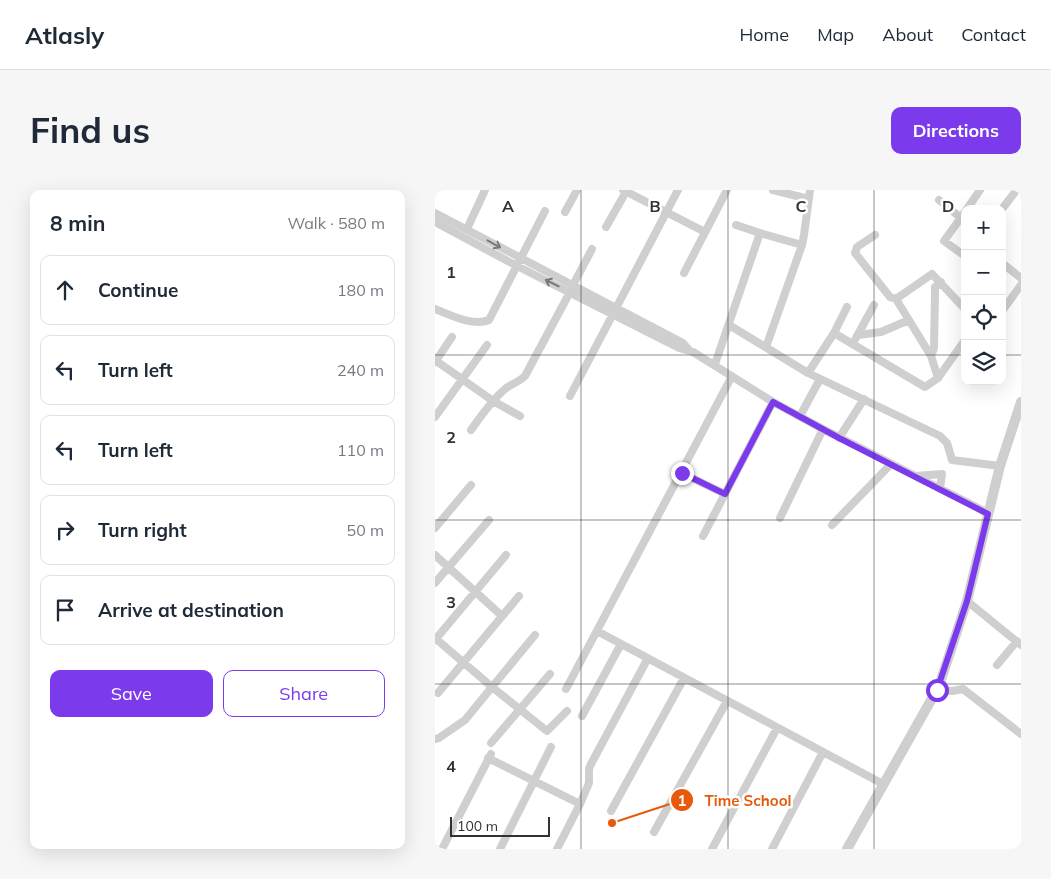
<!DOCTYPE html>
<meta charset="utf-8">
<style>
:root{--surface:#fff;--page:#f6f6f7;--text:#1f2937;--muted:#747a83;--line:#e0e1e3;--accent:#7c3aed}
body{margin:0;font-family:Mulish,sans-serif;background:var(--page);color:var(--text)}
.controls{position:absolute;right:15px;top:15px;display:grid;overflow:hidden;border-radius:10px;box-shadow:0 5px 20px #0002}
.controls button{width:45px;height:45px;display:grid;place-items:center;padding:0;border:0;border-bottom:1px solid var(--line);background:var(--surface);color:var(--text);font:25px sans-serif}
.scale{position:absolute;left:15px;bottom:12px;width:100px;box-sizing:border-box;padding-left:5px;border:2px solid #323232;border-top:0;font-size:14px;line-height:18px;white-space:nowrap;color:#323232;-webkit-text-stroke:4px #fff;paint-order:stroke}
.stop{position:absolute;width:15px;height:15px;margin:-11px;border:4px solid #7c3aed;border-radius:50%;background:#fff}
.stop.end{background:#7c3aed;border-color:#fff;box-shadow:0 1px 5px #0008}
.list{margin:0;padding:0;list-style:none}
h2{display:flex;justify-content:space-between;align-items:center;height:65px;margin:0;padding:0 20px;font-size:21px}
h2 small{font-size:16px;font-weight:400;color:var(--muted)}
.list li{display:grid;grid-template-columns:32px 1fr auto;gap:15px;align-items:center;box-sizing:border-box;height:70px;margin:0 10px 10px;padding:0 10px;border:1px solid var(--line);border-radius:10px}
.list b{display:block;font-size:19px;white-space:nowrap}
.list em{font-size:16px;font-style:normal;color:var(--muted)}
.actions{display:flex;gap:10px;padding:15px 20px}
.actions a{flex:1;padding:11px 0;border:1px solid var(--accent);border-radius:10px;text-align:center;font-size:18px;color:var(--accent)}
.actions .main{background:var(--accent);color:#fff}
.icon{flex:none;width:28px;height:28px;fill:none;stroke:currentColor;stroke-width:2;stroke-linecap:round;stroke-linejoin:round}
.map{position:relative;flex:none;width:586px;height:659px;overflow:hidden;border-radius:10px}
header{display:flex;align-items:center;gap:30px;box-sizing:border-box;height:70px;padding:0 25px;background:var(--surface);border-bottom:1px solid var(--line)}
header strong{font-size:24px}
nav{display:flex;gap:28px;margin-inline-start:auto;font-size:18px}
.intro{display:flex;align-items:center;justify-content:space-between;box-sizing:border-box;height:120px;padding:0 30px}
h1{margin:0;font-size:35px}
.button{padding:12px 22px;border-radius:10px;background:var(--accent);color:#fff;font-size:18px;font-weight:700}
main{display:flex;gap:30px;padding:0 30px}
aside{flex:1;background:var(--surface);border-radius:10px;box-shadow:0 5px 20px #0002}
.map>svg:first-child{display:block}
.lines{fill:none;stroke-linecap:round;stroke-linejoin:round}
.minor{stroke:#cfcfcf;stroke-width:8}
.tertiary{stroke:#cfcfcf;stroke-width:10}
.oneway{stroke:#797979}
.route{stroke:#7c3aed;stroke-width:6}
.grid{fill:none;stroke:#323232;stroke-width:1;stroke-opacity:0.55}
.grid-label{font-size:16px;text-anchor:middle;font-weight:bold;fill:#323232;stroke:#fff;stroke-width:5;stroke-linejoin:round;paint-order:stroke}
.leader{fill:none;stroke:#e8590c;stroke-width:2}
.callout-dot{fill:#e8590c;stroke:#fff;stroke-width:2}
.mark-label{font-size:15px;text-anchor:middle;font-weight:bold;fill:#fff}
.callout-label{font-size:15px;text-anchor:middle;font-weight:bold;fill:#e8590c;stroke:#fff;stroke-width:5;stroke-linejoin:round;paint-order:stroke}
</style>
<header>
<strong>Atlasly</strong>
<nav><a>Home</a><a>Map</a><a>About</a><a>Contact</a></nav>
</header>
<div class="intro"><h1>Find us</h1><a class="button">Directions</a></div>
<main>
<aside>
<h2>8 min<small>Walk · 580 m</small></h2>
<ul class="list">
<li><svg class="icon" aria-label="ahead" viewBox="0 0 24 24"><path d="M12 20V5M6 11l6-6 6 6"/></svg><div><b>Continue</b></div><em>180 m</em></li>
<li><svg class="icon" aria-label="left" viewBox="0 0 24 24"><path d="M17 20v-9H6M10 6l-5 5 5 5"/></svg><div><b>Turn left</b></div><em>240 m</em></li>
<li><svg class="icon" aria-label="left" viewBox="0 0 24 24"><path d="M17 20v-9H6M10 6l-5 5 5 5"/></svg><div><b>Turn left</b></div><em>110 m</em></li>
<li><svg class="icon" aria-label="right" viewBox="0 0 24 24"><path d="M7 20v-9h11M14 6l5 5-5 5"/></svg><div><b>Turn right</b></div><em>50 m</em></li>
<li><svg class="icon" aria-label="arrive" viewBox="0 0 24 24"><path d="M6 21V4h12l-3 4 3 4H6"/></svg><div><b>Arrive at destination</b></div></li>
</ul>
<div class="actions"><a class="main">Save</a><a>Share</a></div>
</aside>
<div class="map">
<svg width="586" height="659" viewBox="0 0 586 659">
<rect width="100%" height="100%" fill="#fff"/>
<g class="lines">
<!-- minor -->
<path class="minor" d="M188,0L270,42
M338,0L374,9
M504,10L526,28
M532,19L545,0
M567,19L580,2
M130,22L142,0
M530,22L509,51L530,66
M0,23L248,153L254,160
M0,32L82,76L244,158L258,162L338,212L388,239L553,323
M301,35L325,43
M171,37L192,0
M32,39L50,0
M440,45L422,57L420,63L455,107L461,109L496,166L503,188
M567,73L586,88
M249,83L292,0
M138,95L157,59
M461,109L497,84L530,119
M0,119C16,125 38,137 54,130L110,21
M567,121L586,95
M294,135L373,183L505,246L512,253L517,270L565,276
M399,143L490,197L503,188L530,150
M423,145L446,142L474,130
M421,148L439,115
M331,157L367,55L369,45L375,0
M496,166L499,158L500,103V97L506,92
M0,170L58,211L85,226
M0,172L17,147
M280,174L325,43L367,55
M373,183L399,143L412,117
M135,206L243,0
M365,226L385,189
M0,227L52,155
M36,240C46,226 56,211 70,199C76,194 84,192 90,186L135,102
M404,248L429,209
M247,283L290,304
M481,286L507,284L505,299
M345,328L388,239
M397,335L456,274
M0,338L36,295
M268,346L338,212
M0,365L67,426
M0,393L54,330
M532,411L586,455
M162,441L448,594
M100,445L57,497L112,541L132,521
M0,448L57,497L30,530L4,548L0,549
M0,450L71,365
M562,475L582,451
M131,499L297,186
M502,500L517,501L528,499L586,544
M3,503L84,406
M147,526L186,454
M56,553L115,484
M53,568L145,614L122,659
M145,614L154,593V579L156,574L213,468
M176,621L249,488
M219,642L292,511
M7,659L56,564
M65,659L116,557
M277,659L342,538
M337,659L388,562"/>
<!-- tertiary -->
<path class="tertiary" d="M412,659L504,496L532,411L565,276L586,212"/>
</g>
<!-- one-way arrows -->
<defs><path id="oneway-shaft" d="M-6 0H5M1.5-3L5.5 0L1.5 3" fill="none" stroke-width="1.6" stroke-linecap="round" stroke-linejoin="round" transform="scale(1.25)"/></defs>
<g class="oneway">
<use href="#oneway-shaft" transform="translate(59 54) rotate(29)"/>
<use href="#oneway-shaft" transform="translate(117 93) rotate(-154)"/>
</g>
<g class="lines">
<!-- route -->
<path class="route" d="M247,283L290,304L338,212L404,248L553,324L532,411L502,500"/>
</g>
<!-- grid -->
<path class="grid" d="M146,0V659M293,0V659M439,0V659M0,165H530M567,165H586M0,330H586M0,494H586"/>
<g class="grid-label">
<text x="73" y="22">A</text>
<text x="220" y="22">B</text>
<text x="366" y="22">C</text>
<text x="513" y="22">D</text>
<text x="16" y="88">1</text>
<text x="16" y="253">2</text>
<text x="16" y="418">3</text>
<text x="16" y="582">4</text>
</g>
<!-- callouts -->
<path class="leader" d="M177 633L247 610"/>
<g class="callout-dot">
<circle cx="177" cy="633" r="5"/>
<circle cx="247" cy="610" r="12"/>
</g>
<g class="mark-label">
<text x="247" y="616">1</text>
</g>
<g class="callout-label">
<text x="313" y="616">Time School</text>
</g>
</svg>
<div class="controls">
<button>+</button>
<button>−</button>
<button><svg class="icon" aria-label="locate" viewBox="0 0 24 24"><circle cx="12" cy="12" r="6"/><path d="M12 2v4M12 18v4M2 12h4M18 12h4"/></svg></button>
<button><svg class="icon" aria-label="layers" viewBox="0 0 24 24"><path d="M12 4l9 5-9 5-9-5zM3 14l9 5 9-5"/></svg></button>
</div>
<div class="scale">100 m</div>
<div class="stop" style="left:502px;top:500px"></div>
<div class="stop end" style="left:247px;top:283px"></div>
</div>
</main>
